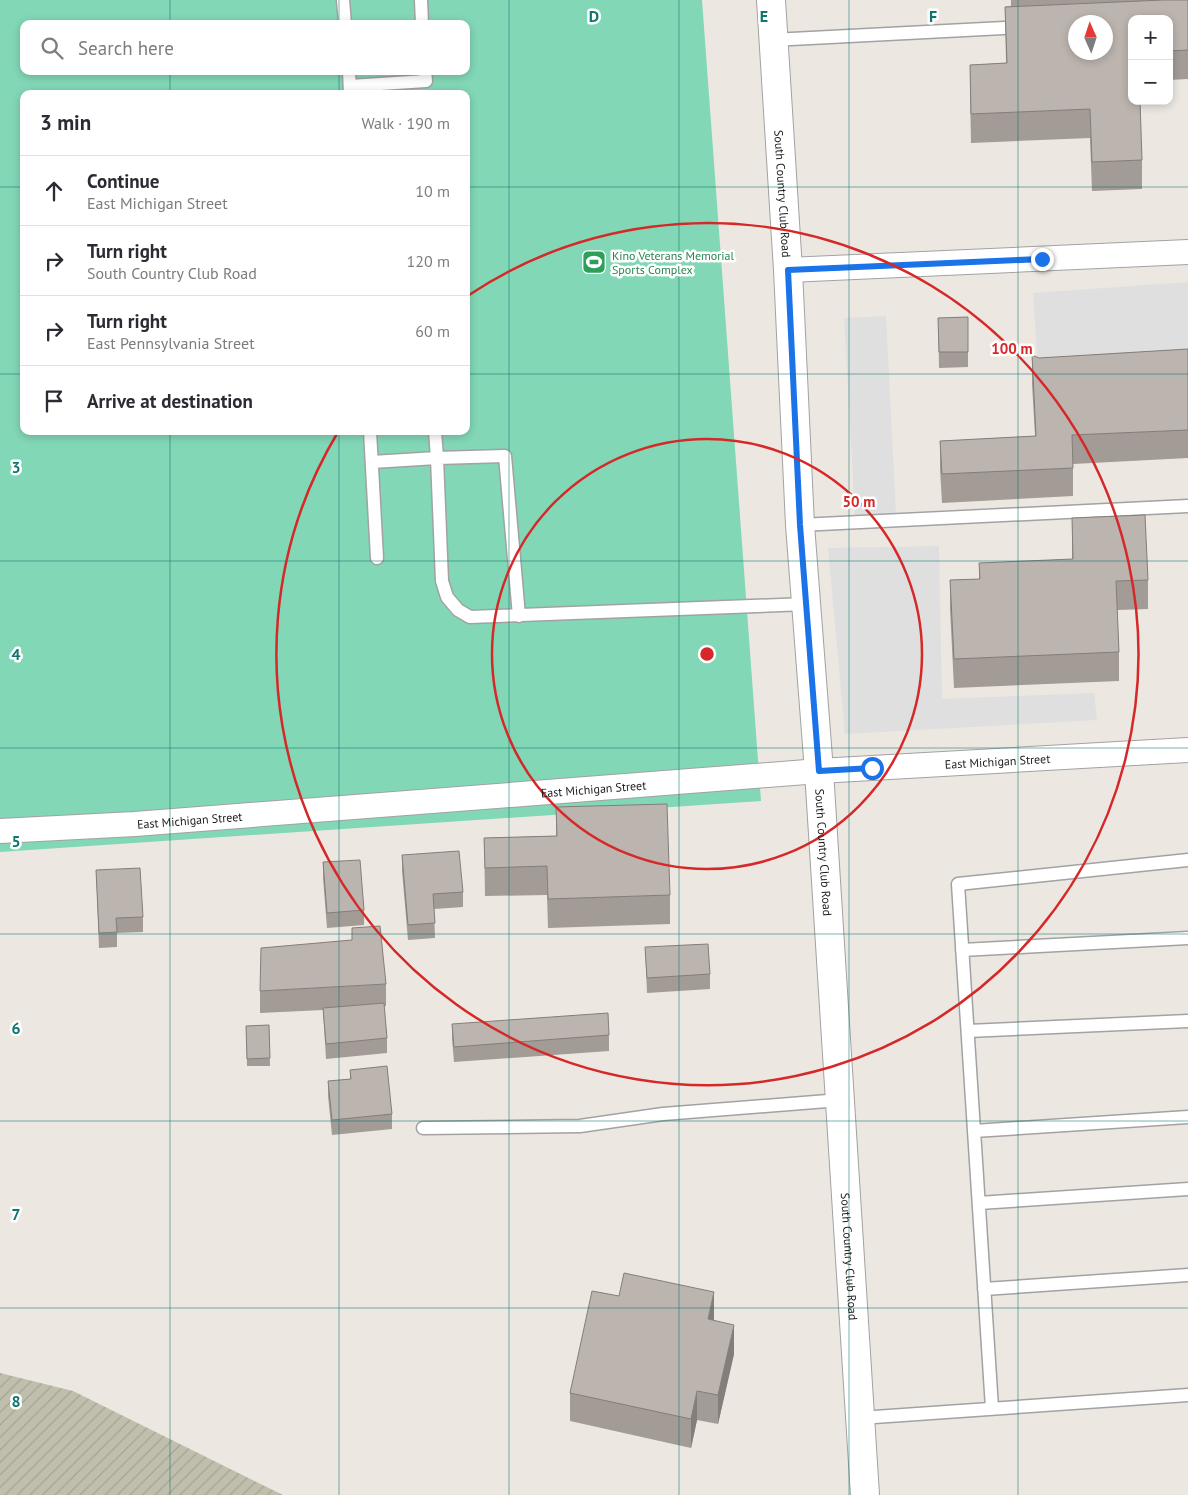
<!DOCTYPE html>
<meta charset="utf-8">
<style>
:root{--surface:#fff;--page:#f7f7f7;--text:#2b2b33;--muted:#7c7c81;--line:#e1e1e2}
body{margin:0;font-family:"PT Sans",sans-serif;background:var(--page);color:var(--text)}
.controls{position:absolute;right:15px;top:15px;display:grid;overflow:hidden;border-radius:10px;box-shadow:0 2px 8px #0003}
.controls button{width:45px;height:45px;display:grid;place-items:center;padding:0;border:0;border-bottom:1px solid var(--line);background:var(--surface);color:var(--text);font:25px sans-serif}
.compass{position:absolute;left:1068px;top:15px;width:45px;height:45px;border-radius:50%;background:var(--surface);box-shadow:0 2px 8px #0003;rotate:357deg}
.stop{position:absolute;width:15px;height:15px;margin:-11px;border:4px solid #1a73e8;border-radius:50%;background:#fff}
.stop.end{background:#1a73e8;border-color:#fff;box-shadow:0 1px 5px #0008}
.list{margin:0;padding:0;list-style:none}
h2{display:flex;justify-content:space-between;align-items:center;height:65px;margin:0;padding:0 20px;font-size:21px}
h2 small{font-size:16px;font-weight:400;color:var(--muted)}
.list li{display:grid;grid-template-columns:32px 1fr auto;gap:15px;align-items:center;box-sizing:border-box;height:70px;padding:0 20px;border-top:1px solid var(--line)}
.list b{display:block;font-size:19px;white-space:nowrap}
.list p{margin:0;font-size:16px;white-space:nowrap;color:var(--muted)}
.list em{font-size:16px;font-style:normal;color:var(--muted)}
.icon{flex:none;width:28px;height:28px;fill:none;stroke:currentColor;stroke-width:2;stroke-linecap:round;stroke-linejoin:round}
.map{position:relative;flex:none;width:1188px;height:1495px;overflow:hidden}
.search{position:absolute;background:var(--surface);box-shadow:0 2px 8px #0003;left:20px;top:20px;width:450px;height:55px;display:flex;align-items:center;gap:12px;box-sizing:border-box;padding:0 18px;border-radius:10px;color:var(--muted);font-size:19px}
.panel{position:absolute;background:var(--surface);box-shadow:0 2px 8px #0003;left:20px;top:90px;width:450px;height:345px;border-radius:10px}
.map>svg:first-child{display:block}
.construction{fill:url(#construction-furrows)}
.pitch{fill:#82d7b6;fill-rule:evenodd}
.parking{fill:#dfdfdf}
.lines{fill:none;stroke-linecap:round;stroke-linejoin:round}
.service-casing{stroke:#a2a2a2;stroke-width:15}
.minor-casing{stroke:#a2a2a2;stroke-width:26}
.tertiary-casing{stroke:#a2a2a2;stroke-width:30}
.service{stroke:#fff;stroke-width:12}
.minor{stroke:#fff;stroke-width:24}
.tertiary{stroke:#fff;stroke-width:28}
.wall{fill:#a29b96}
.shaded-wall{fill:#847e7a}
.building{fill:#bcb4ae;stroke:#847e7a;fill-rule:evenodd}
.route{stroke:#1a73e8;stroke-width:6}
.grid{fill:none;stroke:#0f766e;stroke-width:1;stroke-opacity:0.55}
.ring{fill:none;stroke:#d62828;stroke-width:2.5}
.labels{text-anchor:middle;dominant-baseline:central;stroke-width:5;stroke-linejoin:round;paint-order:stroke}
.street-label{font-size:12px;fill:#1b1b1b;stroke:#fff}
.leisure-label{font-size:12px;fill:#27864d;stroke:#fff;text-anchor:start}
.grid-label{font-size:16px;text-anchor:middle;font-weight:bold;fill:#0f766e;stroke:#fff;stroke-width:5;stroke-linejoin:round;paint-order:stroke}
.centre{fill:#d62828;stroke:#fff;stroke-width:2.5}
.ring-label{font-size:15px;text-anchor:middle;font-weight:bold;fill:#d62828;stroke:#fff;stroke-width:5;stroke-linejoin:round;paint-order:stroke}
</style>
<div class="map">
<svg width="1188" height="1495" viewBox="0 0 1188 1495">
<defs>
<pattern id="construction-furrows" width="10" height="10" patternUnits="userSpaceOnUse" patternTransform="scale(1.25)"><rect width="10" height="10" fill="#c0bfad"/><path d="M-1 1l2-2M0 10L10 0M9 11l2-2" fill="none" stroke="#a4a494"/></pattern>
</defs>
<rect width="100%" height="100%" fill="#ece8e1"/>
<!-- construction -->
<path class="construction" d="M0,1373L73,1391L283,1495H0Z"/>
<!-- pitch -->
<path class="pitch" d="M0,0H702L761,801L0,852ZM24,24H466V71H24ZM24,94H466V431H24Z"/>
<!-- parking -->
<path class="parking" d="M1188,282V377L1039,387L1033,293Z
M886,316L896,513L855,515L844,318Z
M939,546L942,699L1094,693L1097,720L845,734L828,548Z"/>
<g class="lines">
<!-- service casing -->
<g class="service-casing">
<path id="service" d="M343,0L345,24
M421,0L422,24
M772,40L1022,27
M349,71L350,94
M350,86L426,81L425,71
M370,431L377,558
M372,462L437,458L435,431
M800,525L1188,506
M519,616L505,456L437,458L442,581L447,597L458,610L470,617L806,604
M962,950L1188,938
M968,1031L1188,1021
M423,1128L580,1126L663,1114L840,1100
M974,1131L1188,1117
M979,1203L1188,1189
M984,1289L1188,1275
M992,1408L958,884L1188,860
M860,1418L1188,1395"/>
</g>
<!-- minor casing -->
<g class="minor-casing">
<g id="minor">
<path d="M788,270L1188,252"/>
<path id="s1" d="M0,831L135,824L819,771L1188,750"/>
</g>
</g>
<!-- tertiary casing -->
<g class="tertiary-casing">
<g id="tertiary">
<path id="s2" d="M771,0L788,270L800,525L819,771L865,1495"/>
</g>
</g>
<!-- service -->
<use href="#service" class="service"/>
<!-- minor -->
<use href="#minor" class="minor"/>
<!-- tertiary -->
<use href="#tertiary" class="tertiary"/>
</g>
<!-- wall -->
<path class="wall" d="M1011,0H1188V79L1169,80V19H1132L1142,160V189L1092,191L1090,138L971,143L970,94V65L1006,63L1005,7L1011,6Z
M968,317V367L939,368L938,318Z
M1188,349V458L1073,464V496L942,503L940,469V441L1035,436L1032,384V355L1039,358Z
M1072,518L1148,580V609L1117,610L1119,652V681L954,688L950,609V580L979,579V563L1072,559Z
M556,807L670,895V924L548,928L547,895L485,896L484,838L556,836Z
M402,855L463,892V907L434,909L435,938L408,940L402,871Z
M323,862L364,910V925L327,928L323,878Z
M96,870L143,917V932L117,933V947L99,948Z
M645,947L710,974V989L647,993Z
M386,984V1006H384L387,1038V1053L326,1059L323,1010L260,1013V991Z
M452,1024L609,1035V1051L454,1062L452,1039Z
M269,1025L270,1066H247L246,1026Z
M350,1070L392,1114V1129L332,1135L328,1096V1081L350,1079Z
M714,1320L734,1354L718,1424L697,1420L691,1448L570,1421V1393Z"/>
<!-- shaded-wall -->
<path class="shaded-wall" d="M714,1292V1321L708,1319Z
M734,1325V1354L718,1424V1395Z
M697,1391V1420L691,1448V1419Z"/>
<!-- building -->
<path class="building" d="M1163,0H1188V50L1169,51V19H1132V101H1140L1142,160L1092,162L1090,109L971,114L970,65L1007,63L1005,7ZM1076,22H1106V52H1076Z
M968,317V352H939L938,318Z
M1188,349V430L1072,435L1073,468L942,474L940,441L1036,436L1032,355L1039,358Z
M1145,515L1148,580L1116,581L1119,652L954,659L950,580L980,579L979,563L1073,559L1072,518Z
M667,804L670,895L548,899L547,866L485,868L484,838L557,836L556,807Z
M459,851L463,892L433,894L435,923L408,925L402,855Z
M360,860L364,910L327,913L323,862Z
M140,868L143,917L116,918L117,932L99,933L96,870Z
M380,926L386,984L260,991L261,948L352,940V928Z
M708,944L710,974L647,978L645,947Z
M384,1003L387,1038L326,1044L323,1008Z
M608,1013L609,1035L454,1047L452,1024Z
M269,1025L270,1058L247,1059L246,1026Z
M387,1066L392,1114L332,1120L328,1081L351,1079L350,1070Z
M624,1273L714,1292L708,1319L734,1325L718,1395L697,1391L691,1419L570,1393L592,1291L619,1296Z"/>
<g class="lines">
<!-- route -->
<path class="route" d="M872,768L819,771L800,525L788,270L1042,259"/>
</g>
<!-- grid -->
<path class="grid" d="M170,0V24M339,0V24M509,0V1495M679,0V1495M849,0V1495M1018,0V1495M170,71V94M339,71V94M0,187H24M466,187H1188M0,374H24M466,374H1188M170,431V1495M339,431V1495M0,561H1188M0,748H1188M0,934H1188M0,1121H1188M0,1308H1188"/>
<!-- distance rings -->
<g class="ring">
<circle cx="707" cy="654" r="215"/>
<path d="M469 295A431 431 0 1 1 338 432"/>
</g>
<!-- icons -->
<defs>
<g id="stadium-square" transform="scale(1.25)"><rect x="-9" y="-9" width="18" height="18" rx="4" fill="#2e9e5b" stroke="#fff"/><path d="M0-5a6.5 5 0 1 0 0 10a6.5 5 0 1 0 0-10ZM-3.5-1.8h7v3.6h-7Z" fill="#fff"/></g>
</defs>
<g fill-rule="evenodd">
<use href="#stadium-square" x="594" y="262"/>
</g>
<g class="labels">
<!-- street labels -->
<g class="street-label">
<text stroke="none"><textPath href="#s2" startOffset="194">South Country Club Road</textPath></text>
<text stroke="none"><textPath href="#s1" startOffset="1000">East Michigan Street</textPath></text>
<text stroke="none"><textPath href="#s1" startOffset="595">East Michigan Street</textPath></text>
<text stroke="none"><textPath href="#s1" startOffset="190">East Michigan Street</textPath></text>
<text stroke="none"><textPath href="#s2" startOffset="854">South Country Club Road</textPath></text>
<text stroke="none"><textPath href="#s2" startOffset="1259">South Country Club Road</textPath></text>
</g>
<!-- leisure labels -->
<g class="leisure-label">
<text x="612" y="255">Kino Veterans Memorial<tspan x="612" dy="14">Sports Complex</tspan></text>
</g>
</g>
<g class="grid-label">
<text x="594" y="22">D</text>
<text x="764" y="22">E</text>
<text x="933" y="22">F</text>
<text x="16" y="473">3</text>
<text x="16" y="660">4</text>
<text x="16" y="847">5</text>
<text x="16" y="1034">6</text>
<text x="16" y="1220">7</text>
<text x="16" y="1407">8</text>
</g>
<circle cx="707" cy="654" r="8" class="centre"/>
<g class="ring-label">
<text x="1012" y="354">100 m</text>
<text x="859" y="507">50 m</text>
</g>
</svg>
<div class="controls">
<button>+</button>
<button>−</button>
</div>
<svg class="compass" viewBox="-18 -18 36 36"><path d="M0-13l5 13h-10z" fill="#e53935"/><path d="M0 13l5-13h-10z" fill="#7c7c81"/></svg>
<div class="stop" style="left:872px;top:768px"></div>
<div class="stop end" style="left:1042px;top:259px"></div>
<div class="search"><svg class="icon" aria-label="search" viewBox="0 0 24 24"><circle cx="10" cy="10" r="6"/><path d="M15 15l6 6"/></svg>Search here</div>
<section class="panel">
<h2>3 min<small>Walk · 190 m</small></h2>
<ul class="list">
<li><svg class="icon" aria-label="ahead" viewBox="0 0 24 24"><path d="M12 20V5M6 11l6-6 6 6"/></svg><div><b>Continue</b><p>East Michigan Street</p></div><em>10 m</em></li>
<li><svg class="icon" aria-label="right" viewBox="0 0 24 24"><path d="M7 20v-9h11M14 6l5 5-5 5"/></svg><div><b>Turn right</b><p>South Country Club Road</p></div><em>120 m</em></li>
<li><svg class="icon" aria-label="right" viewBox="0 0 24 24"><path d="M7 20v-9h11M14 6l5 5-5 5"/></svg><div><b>Turn right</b><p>East Pennsylvania Street</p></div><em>60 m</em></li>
<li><svg class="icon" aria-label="arrive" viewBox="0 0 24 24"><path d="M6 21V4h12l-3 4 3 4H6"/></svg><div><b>Arrive at destination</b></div></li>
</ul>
</section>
</div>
